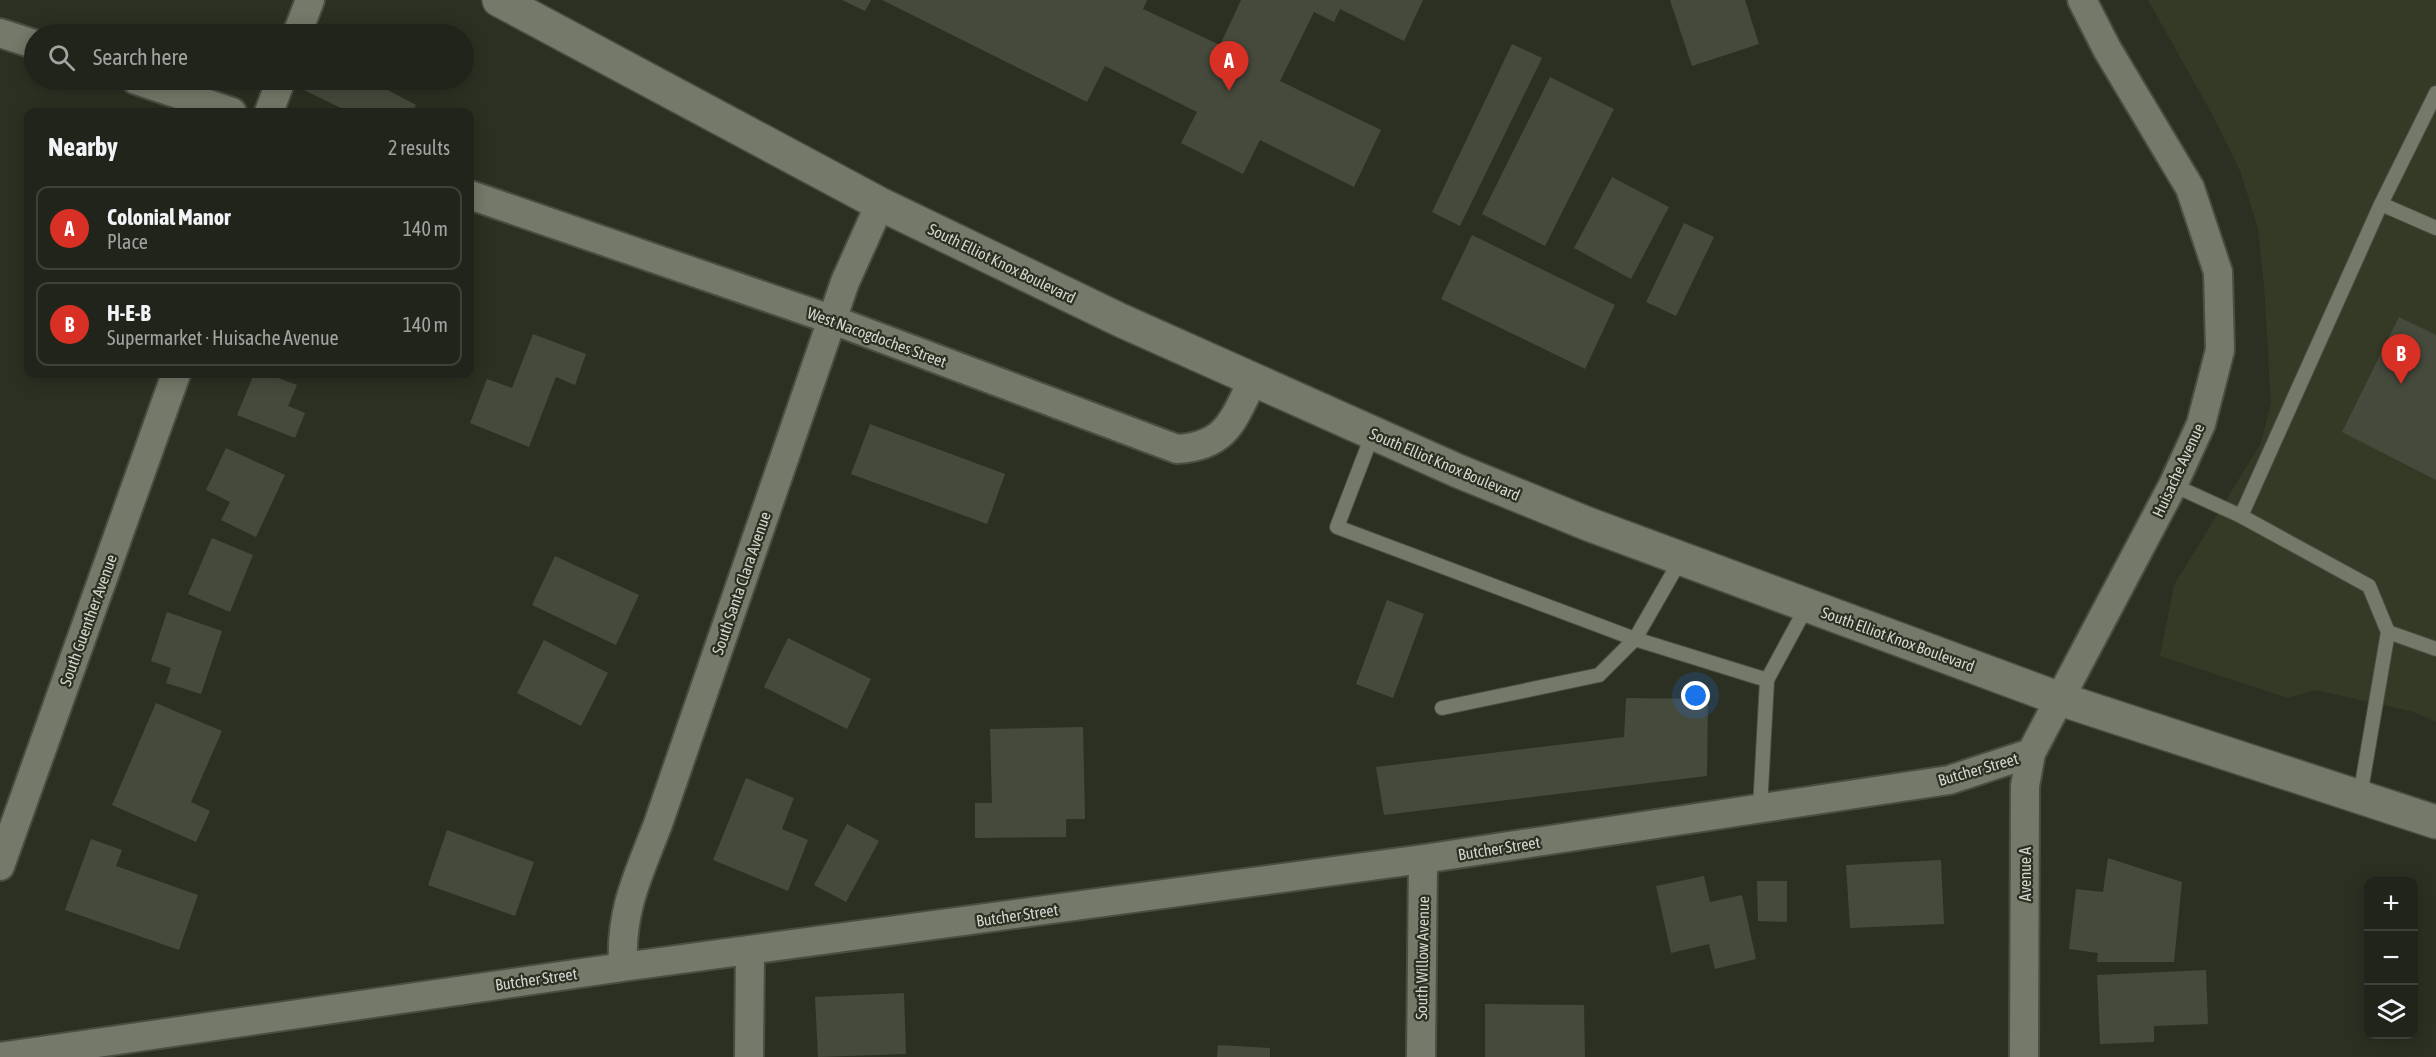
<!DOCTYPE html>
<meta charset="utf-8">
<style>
:root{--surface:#21241a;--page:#2d3027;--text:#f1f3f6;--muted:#a2a4a2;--line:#3e4139;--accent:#d93025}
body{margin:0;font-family:"Asap Condensed",sans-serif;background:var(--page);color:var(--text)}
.controls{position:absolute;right:18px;bottom:18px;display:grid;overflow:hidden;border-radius:12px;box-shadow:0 3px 15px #0003}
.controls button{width:54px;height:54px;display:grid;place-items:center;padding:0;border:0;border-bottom:2px solid var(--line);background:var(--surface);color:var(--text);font:30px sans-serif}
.you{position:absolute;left:1696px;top:696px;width:21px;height:21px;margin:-15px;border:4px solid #fff;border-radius:50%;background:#1a73e8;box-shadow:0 0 0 9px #1a73e833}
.badge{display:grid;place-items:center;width:39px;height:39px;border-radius:50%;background:var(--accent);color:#fff;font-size:20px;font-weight:700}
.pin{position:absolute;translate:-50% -50px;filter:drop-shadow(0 2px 3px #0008)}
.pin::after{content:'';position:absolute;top:32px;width:21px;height:18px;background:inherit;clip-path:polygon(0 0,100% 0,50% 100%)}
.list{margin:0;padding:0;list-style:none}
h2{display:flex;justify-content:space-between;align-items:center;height:78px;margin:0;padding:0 24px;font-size:26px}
h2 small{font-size:20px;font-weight:400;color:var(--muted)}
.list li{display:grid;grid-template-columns:39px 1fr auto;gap:18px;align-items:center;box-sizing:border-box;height:84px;margin:0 12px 12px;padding:0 12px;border:2px solid var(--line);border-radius:12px}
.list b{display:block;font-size:22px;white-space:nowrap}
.list p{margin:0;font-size:20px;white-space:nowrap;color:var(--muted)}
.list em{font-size:20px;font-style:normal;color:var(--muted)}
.icon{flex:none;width:33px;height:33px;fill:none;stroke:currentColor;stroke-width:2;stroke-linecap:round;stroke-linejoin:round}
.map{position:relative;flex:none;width:2436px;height:1057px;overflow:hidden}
.search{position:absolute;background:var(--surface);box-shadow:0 3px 15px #0003;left:24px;top:24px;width:450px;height:66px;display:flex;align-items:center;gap:15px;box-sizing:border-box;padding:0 21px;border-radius:33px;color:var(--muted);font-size:22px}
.panel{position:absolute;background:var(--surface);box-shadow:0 3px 15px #0003;left:24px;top:108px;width:450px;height:270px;border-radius:12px}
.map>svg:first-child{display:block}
.built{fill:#353a27}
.building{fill:#464a3c}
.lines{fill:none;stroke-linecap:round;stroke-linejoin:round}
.lane-casing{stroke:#4a4d42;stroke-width:16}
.street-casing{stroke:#4a4d42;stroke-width:32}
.secondary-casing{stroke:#4a4d42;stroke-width:36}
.lane{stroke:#747969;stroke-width:14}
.street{stroke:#747969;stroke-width:28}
.secondary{stroke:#747969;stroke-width:33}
.labels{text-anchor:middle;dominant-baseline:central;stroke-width:4.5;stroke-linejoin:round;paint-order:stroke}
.street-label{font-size:16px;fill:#d4d7cf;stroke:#2c3022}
</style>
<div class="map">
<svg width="2436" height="1057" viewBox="0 0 2436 1057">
<rect width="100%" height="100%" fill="#2c3022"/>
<!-- built -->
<path class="built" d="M2148,0H2436V722L2414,712L2316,690L2288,698L2160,656L2174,585L2261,443L2271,403L2264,286L2258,229L2241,173L2212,114Z"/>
<!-- building -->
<path class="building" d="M842,0H871L865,11Z
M882,0H1147L1143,9L1220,45L1241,0H1423L1404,41L1340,9L1334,22L1314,12L1280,81L1381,130L1354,187L1260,140L1243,174L1181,143L1197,112L1105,66L1087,102Z
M1670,0H1745L1759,44L1692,66Z
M1512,44L1542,58L1460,226L1432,212Z
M1550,77L1614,109L1545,246L1482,214Z
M310,80H369L416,105L412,112H349L304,90Z
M1612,177L1669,207L1631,279L1574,248Z
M1684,223L1714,237L1676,316L1646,302Z
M1472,235L1615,305L1585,369L1441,299Z
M2399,317L2436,335V480L2342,432Z
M533,334L586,354L575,385L556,377L529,447L470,423L487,379L512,388Z
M254,374H267L297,385L288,406L305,413L295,438L237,415Z
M870,424L1005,474L987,524L851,474Z
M226,448L285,475L256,537L221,520L230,502L206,490Z
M212,538L253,555L230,612L188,594Z
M555,556L639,595L616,645L532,605Z
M1387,600L1424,614L1393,698L1356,684Z
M167,612L222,631L201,694L166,683L171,668L151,661Z
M788,638L871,679L847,729L764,687Z
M544,640L608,673L581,726L517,693Z
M1626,698L1708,699L1707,776L1384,815L1376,767L1624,737Z
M156,703L222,731L191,802L210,811L196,842L112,805Z
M1083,727L1085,819H1066V837L975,838V803H992L990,729Z
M746,778L794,798L782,829L808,840L788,891L713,860Z
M847,824L879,841L846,902L814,885Z
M447,830L534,862L515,916L428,885Z
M91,839L122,850L116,866L198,895L179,950L65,910Z
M2108,858L2182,882L2174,962H2097L2098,953L2069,949L2076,889L2103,892Z
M1941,860L1944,924L1850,928L1846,865Z
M1704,876L1710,902L1742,895L1756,959L1715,969L1709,944L1671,953L1656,886Z
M1757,881H1787V922L1758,921Z
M2206,970L2208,1024L2154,1026V1042L2100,1044L2097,975Z
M904,993L906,1054L818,1057L815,997Z
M1485,1004L1584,1005L1585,1057H1485Z
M1218,1045L1270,1048V1057H1217Z"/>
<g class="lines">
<!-- lane casing -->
<g class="lane-casing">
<path id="lane" d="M2381,204L2436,228
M1373,433L1337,527L1635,639L1767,680
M2173,485L2241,516
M2388,632L2436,649
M1442,708L1599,675L1635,639L1681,559
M2360,796L2388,632L2369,586L2241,516L2381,204L2436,93
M1760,808L1767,680L1807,606"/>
</g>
<!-- street casing -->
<g class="street-casing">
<path id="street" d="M0,33L34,44
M297,34L310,0
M136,80L232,112
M269,112L281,80
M470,195L833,320L1177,449C1227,446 1233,420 1253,380
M0,866L176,374
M623,967C620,910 638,876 658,824L845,282L880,204
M0,1057L623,967L1423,859L1949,780L2031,753
M749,1057L750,951
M1421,1057L1423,859
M2024,1057L2025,786L2031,753L2173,485L2201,424L2220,350L2218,272L2190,188L2107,49L2082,0"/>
</g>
<!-- secondary casing -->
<g class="secondary-casing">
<path id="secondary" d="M499,0L880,204L1120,320L1458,471L1588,524L2060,699L2436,822"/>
</g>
<!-- lane -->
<use href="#lane" class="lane"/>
<!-- street -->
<use href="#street" class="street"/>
<!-- secondary -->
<use href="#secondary" class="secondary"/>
</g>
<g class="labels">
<!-- street labels -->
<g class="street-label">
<text transform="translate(1002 263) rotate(26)">South Elliot Knox Boulevard</text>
<text transform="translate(877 337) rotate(20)">West Nacogdoches Street</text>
<text transform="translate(1445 464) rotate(23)">South Elliot Knox Boulevard</text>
<text transform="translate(2178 470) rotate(-65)">Huisache Avenue</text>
<text transform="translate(741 583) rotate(-71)">South Santa Clara Avenue</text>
<text transform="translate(88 620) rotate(-70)">South Guenther Avenue</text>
<text transform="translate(1898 639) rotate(20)">South Elliot Knox Boulevard</text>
<text transform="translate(1978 769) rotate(-16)">Butcher Street</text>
<text transform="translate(1499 848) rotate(-9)">Butcher Street</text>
<text transform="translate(2025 874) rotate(-90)">Avenue A</text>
<text transform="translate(1017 915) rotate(-8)">Butcher Street</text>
<text transform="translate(1422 958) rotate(-89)">South Willow Avenue</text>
<text transform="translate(536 979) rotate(-8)">Butcher Street</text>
</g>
</g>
</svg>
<div class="controls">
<button>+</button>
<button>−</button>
<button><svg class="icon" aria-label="layers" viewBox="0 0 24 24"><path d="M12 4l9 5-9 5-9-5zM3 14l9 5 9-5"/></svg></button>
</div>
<div class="you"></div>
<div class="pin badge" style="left:1229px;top:91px">A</div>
<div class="pin badge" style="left:2401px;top:384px">B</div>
<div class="search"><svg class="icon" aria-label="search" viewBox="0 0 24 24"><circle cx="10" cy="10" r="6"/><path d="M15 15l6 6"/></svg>Search here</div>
<section class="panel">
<h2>Nearby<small>2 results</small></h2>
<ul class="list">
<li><span class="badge">A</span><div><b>Colonial Manor</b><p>Place</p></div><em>140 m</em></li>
<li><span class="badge">B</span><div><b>H-E-B</b><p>Supermarket · Huisache Avenue</p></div><em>140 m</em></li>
</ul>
</section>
</div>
